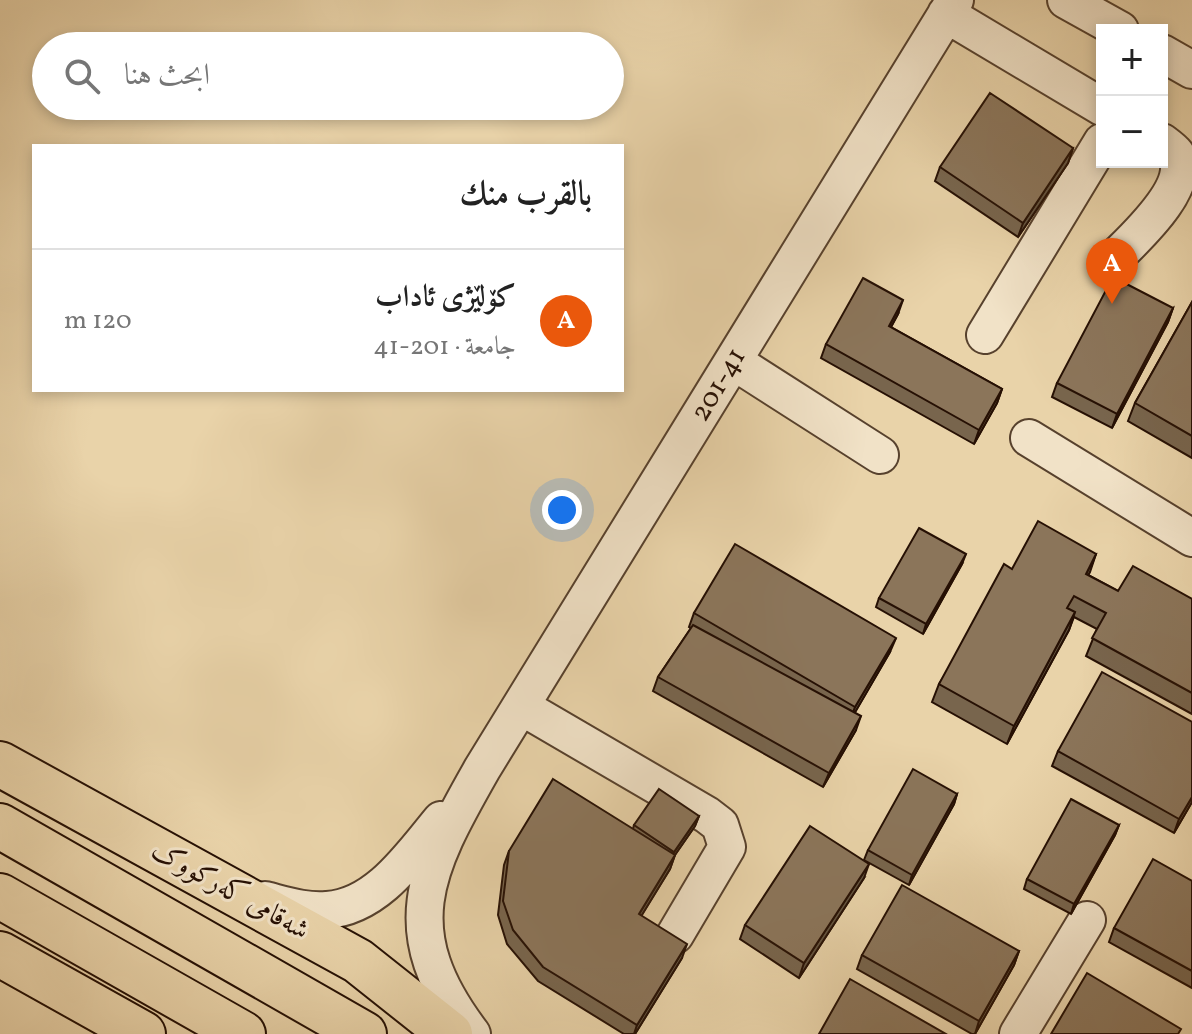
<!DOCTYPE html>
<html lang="ar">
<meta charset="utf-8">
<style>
:root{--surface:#fff;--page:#f6f6f6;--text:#222;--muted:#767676;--line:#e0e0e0;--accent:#ea580c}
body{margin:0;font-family:Vollkorn,Amiri,serif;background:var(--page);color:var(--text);direction:rtl}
.controls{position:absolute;right:24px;top:24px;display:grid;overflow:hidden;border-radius:0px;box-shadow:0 4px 12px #0003}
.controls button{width:72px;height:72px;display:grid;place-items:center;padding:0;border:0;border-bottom:2px solid var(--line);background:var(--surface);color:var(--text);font:40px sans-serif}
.you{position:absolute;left:562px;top:510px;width:28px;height:28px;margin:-20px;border:6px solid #fff;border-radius:50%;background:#1a73e8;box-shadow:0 0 0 12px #1a73e833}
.badge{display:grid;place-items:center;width:52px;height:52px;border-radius:50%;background:var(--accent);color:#fff;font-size:26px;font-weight:700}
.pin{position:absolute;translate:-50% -66px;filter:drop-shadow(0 2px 4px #0008)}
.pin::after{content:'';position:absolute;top:42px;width:28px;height:24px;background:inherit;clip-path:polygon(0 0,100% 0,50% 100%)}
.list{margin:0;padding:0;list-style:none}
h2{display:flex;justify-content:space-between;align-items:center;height:104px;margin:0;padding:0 32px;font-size:34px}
h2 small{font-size:26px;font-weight:400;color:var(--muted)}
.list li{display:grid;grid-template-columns:52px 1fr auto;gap:24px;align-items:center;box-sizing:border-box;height:144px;padding:0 32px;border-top:2px solid var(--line)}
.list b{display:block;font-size:30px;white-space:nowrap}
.list p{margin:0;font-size:26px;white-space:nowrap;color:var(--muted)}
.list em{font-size:26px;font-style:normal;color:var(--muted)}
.icon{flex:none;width:44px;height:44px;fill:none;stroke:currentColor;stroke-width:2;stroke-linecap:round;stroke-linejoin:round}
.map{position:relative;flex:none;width:1192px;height:1034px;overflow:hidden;direction:ltr}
.search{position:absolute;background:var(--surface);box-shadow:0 4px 12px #0003;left:32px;top:32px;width:592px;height:88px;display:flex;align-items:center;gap:20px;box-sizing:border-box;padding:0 28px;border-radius:44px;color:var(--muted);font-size:30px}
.panel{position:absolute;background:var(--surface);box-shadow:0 4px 12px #0003;left:32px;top:144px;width:592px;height:248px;border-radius:0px;direction:rtl}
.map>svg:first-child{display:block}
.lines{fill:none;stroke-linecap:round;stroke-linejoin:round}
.minor-casing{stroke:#57412d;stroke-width:40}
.highway-casing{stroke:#261004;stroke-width:48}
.minor{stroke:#f1e2c7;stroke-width:36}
.highway{stroke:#e9d3a9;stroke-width:44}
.wall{fill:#78654d;stroke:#261004;stroke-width:2}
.shaded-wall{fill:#61523f;stroke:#261004;stroke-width:2}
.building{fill:#8b755a;stroke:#261004;stroke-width:2}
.labels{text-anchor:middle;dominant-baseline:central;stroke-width:6;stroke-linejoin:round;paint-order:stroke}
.street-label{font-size:28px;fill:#261004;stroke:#f1e2c7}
</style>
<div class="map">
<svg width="1192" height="1034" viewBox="0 0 1192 1034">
<rect width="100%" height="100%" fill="#e9d3a9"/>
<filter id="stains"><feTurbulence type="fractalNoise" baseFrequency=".0025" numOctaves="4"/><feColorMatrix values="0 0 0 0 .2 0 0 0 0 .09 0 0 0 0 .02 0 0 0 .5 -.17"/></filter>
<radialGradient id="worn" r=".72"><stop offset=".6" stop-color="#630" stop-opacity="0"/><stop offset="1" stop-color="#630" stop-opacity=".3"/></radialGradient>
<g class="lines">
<!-- minor casing -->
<g class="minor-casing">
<path id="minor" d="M1066,0L1120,30
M946,14L1102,107
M1162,53L1192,70
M1117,256C1137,236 1192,186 1176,154C1173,150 1166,145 1162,142
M985,335L1102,142
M733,361L880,455
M1029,438L1192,538
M522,707L707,815L720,825L727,847L675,935
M265,900C285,905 306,912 327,910C377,907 411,856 441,820
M472,1034C393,930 424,871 482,769L955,0
M1018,1034L1087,920"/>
</g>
<!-- highway casing -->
<g class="highway-casing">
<path id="highway" d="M0,764L358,961L450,1034
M0,826L364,1034
M0,896L243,1034
M0,954L143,1034"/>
</g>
<!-- minor -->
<use href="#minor" class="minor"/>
<!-- highway -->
<use href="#highway" class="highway"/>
</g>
<!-- wall -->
<path class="wall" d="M1073,148L1068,163L1018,237L935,181L940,167Z
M1192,302V458L1128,421L1135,403Z
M1173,308L1168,322L1112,428L1052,397L1057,383Z
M898,314L891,327L1002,389L997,403L974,444L821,358L826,344Z
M1096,554L1088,575L1118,591L1192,599V714L1086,656L1097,629L1074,617L1069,630L1007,744L932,702L939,684L1012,569Z
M962,564L923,634L876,607L879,598Z
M694,613L890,652L855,712L856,730L823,787L653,691L658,677L691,628L689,627Z
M1058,751L1192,802L1174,833L1052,766Z
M957,794L954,804L909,885L864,860L868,850Z
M699,816L695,826L675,855L670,869L641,916L682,958L635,1034H624L538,981L507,944L498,915L504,865L509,851L633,829L634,825Z
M1119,825L1115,835L1071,914L1024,889L1027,879Z
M864,878L799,978L740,939L745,925Z
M1192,881V988L1109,942L1114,928Z
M1019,951L1014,965L975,1034H972L857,969L862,955Z"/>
<!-- shaded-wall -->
<path class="shaded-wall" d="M1073,148L1068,163L1018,237L1023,223Z
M903,300L898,314L884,340L889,326Z
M1173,308L1168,322L1112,428L1117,414Z
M1002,389L997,403L974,444L979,430Z
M966,554L962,564L923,634L926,624Z
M1096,554L1090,572L1079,592L1086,574Z
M1075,612L1069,630L1007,744L1014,726Z
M896,638L890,652L850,721L855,707Z
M861,716L856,730L823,787L829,773Z
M957,794L954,804L909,885L912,875Z
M1192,797V802L1174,833L1179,819Z
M699,816L695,826L670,862L674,852Z
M1119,825L1115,835L1071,914L1074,904Z
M675,855L670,869L634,928L639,914Z
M869,864L864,878L799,978L804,963Z
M687,944L682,958L635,1034H634L637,1025Z
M1019,951L1014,965L975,1034L979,1021Z"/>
<!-- building -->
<path class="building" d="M990,93L1073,148L1023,223L940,167Z
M1113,277L1173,308L1117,414L1057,383Z
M863,278L903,300L889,326L1002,389L979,430L826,344Z
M1192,302V436L1135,403Z
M1038,521L1096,554L1086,574L1118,591L1133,566L1192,599V693L1092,638L1106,613L1074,596L1067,608L1075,612L1014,726L939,684L1004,564L1012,569Z
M919,528L966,554L926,624L879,598Z
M735,544L896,638L855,707L694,613Z
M693,625L861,716L829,773L658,677Z
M1102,672L1192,722V797L1179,819L1058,751Z
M913,769L957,794L912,875L868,850Z
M553,779L675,855L639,914L687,944L637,1025L543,967L513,930L503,901L509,851Z
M659,789L699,816L674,852L634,825Z
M1071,799L1119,825L1074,904L1027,879Z
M810,826L869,864L804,963L745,925Z
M1153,859L1192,881V971L1114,928Z
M902,885L1019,951L979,1021L862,955Z
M1087,973L1181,1029L1178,1034H1051Z
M850,979L946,1034H819Z"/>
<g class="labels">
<!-- street labels -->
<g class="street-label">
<text transform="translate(719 385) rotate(-59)">201-41</text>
<text transform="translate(230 891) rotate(29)">شەقامی کەرکووک</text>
</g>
</g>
<rect width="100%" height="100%" filter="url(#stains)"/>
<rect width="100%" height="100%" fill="url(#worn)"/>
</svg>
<div class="controls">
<button>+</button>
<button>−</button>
</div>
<div class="you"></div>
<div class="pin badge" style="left:1112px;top:304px">A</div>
<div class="search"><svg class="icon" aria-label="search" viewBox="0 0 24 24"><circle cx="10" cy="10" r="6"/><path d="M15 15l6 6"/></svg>ابحث هنا</div>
<section class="panel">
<h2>بالقرب منك<small></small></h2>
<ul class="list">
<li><span class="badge">A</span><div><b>کۆلێژی ئاداب</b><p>جامعة · 201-41</p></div><em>120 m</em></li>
</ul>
</section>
</div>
